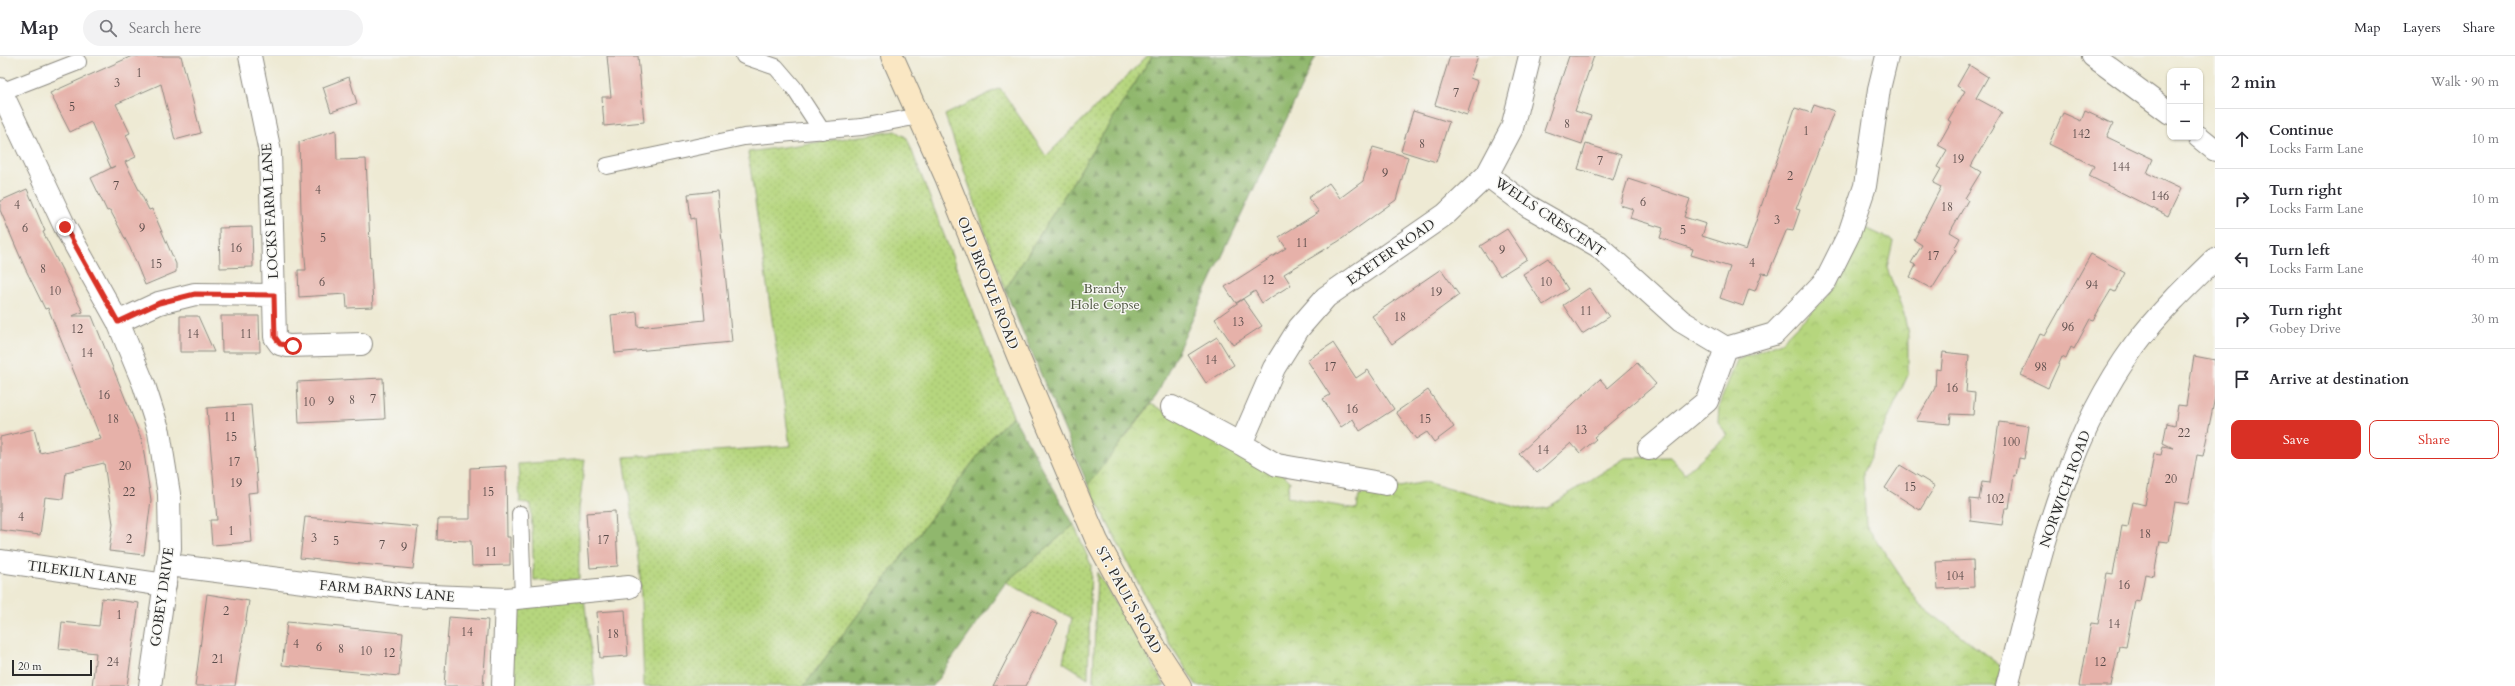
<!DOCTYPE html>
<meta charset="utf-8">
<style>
:root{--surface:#fff;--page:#f2f2f3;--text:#2b2b33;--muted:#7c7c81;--line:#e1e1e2;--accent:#d93025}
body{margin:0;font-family:Cardo,serif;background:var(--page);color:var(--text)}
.controls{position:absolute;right:12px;top:12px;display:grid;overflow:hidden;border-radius:8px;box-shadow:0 1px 3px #0004}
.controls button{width:36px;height:36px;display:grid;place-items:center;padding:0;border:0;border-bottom:1px solid var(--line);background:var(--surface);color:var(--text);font:20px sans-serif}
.scale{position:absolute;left:12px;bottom:10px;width:80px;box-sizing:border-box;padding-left:4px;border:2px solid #2b2b2b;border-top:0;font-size:11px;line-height:14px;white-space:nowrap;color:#2b2b2b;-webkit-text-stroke:3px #f6f6f2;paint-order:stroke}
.stop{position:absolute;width:12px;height:12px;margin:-9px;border:3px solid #d93025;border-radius:50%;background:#fff}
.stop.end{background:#d93025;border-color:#fff;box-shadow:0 1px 4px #0008}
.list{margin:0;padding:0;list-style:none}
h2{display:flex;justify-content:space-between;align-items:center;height:52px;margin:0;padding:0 16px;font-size:17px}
h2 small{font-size:13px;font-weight:400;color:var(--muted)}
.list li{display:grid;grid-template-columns:26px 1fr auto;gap:12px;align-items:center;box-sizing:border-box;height:60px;padding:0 16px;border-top:1px solid var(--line)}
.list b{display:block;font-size:15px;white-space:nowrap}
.list p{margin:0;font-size:13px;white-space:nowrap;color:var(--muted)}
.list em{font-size:13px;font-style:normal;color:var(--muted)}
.actions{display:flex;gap:8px;padding:12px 16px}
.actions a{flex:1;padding:9px 0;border:1px solid var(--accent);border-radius:8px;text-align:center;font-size:14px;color:var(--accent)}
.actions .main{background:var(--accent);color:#fff}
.icon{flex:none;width:22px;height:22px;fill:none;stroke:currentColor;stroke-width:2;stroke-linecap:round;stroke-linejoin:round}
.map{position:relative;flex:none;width:2215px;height:630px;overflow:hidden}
header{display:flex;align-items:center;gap:24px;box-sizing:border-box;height:56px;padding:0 20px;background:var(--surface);border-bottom:1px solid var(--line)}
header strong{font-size:19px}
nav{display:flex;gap:22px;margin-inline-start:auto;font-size:14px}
.search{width:280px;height:36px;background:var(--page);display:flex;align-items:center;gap:10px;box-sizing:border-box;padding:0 14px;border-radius:22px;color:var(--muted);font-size:15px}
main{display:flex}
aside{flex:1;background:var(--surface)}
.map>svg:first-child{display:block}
.grass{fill:url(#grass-dots);stroke:#708054}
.forest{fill:url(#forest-firs);stroke:#5e714c}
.park{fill:url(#park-crowns);stroke:#708054}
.building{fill:#e6b1a9}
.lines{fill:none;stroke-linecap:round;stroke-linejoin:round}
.lane-casing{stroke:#8c8a80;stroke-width:18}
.street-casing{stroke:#8c8a80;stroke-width:24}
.secondary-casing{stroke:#8c8a80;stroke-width:24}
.lane{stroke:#fff;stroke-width:16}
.street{stroke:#fff;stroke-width:22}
.secondary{stroke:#fae7c3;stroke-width:22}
.route{stroke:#d93025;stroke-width:5}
.labels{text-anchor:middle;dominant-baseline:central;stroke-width:3;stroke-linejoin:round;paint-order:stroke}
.number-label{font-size:12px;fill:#5a4c4a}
.street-label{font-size:14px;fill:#2b2b2b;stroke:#f6f6f2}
.park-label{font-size:14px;fill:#4e5640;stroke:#f6f6f2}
</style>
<header>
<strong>Map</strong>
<div class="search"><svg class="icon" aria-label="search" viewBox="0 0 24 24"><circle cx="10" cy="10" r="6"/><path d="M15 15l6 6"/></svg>Search here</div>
<nav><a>Map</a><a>Layers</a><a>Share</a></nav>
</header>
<main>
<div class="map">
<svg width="2215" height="630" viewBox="0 0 2215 630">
<defs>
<pattern id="grass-dots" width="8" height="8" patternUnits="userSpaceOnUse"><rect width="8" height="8" fill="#b6d67e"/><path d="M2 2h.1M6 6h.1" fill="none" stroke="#9db86d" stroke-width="1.8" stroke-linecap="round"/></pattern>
<pattern id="forest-firs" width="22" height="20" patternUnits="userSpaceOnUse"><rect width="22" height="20" fill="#90b76d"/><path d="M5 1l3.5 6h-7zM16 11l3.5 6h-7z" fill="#76955a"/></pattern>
<pattern id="park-crowns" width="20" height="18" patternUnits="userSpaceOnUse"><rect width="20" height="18" fill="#b6d67e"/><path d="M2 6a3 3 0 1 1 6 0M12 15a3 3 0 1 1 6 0" fill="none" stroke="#9db86d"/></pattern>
</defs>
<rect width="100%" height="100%" fill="#f6f6f2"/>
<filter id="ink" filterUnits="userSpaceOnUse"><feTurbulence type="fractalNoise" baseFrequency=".025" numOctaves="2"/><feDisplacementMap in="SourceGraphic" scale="8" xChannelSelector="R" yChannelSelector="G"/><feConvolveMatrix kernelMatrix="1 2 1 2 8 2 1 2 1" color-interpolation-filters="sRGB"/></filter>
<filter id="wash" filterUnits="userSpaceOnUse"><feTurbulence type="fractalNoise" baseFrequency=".012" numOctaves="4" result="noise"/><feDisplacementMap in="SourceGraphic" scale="16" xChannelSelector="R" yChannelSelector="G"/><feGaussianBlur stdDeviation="0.9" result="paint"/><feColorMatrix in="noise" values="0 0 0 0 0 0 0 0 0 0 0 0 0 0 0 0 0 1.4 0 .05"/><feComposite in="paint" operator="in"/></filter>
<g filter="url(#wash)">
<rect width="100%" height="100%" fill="#eeead4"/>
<!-- grass -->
<path class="grass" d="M1147,0H1152L1005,234L945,59L1000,32L1046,100Z
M896,75L907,82L1013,360L995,377L804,630H644L640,518L624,401L790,390L748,96Z
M585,403L579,453V523L534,525L531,448L520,446L518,408Z
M1074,469L1091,509L1088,622L1063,606L1072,562L1006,526Z
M1097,516L1165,630H1102L1093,625Z
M583,535L595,630H503L506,543Z"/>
<!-- forest -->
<path class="forest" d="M1152,0H1316L1157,339L1122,385L1197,630L1169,586L1088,429L1005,234Z
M1013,360L1074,469L1006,526L933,630H804L995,377Z"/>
<!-- park -->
<path class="park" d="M1864,171L1893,185L1887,212L1904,258L1908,279V319L1863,417L1866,469L1920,549L2002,611L1997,630H1197L1169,586L1088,429L1151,348L1284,419L1290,425L1287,441L1357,453L1359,439L1425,426L1526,454L1547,452L1625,402L1670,401L1685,417L1728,379L1718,367L1719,349L1737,304L1781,286L1836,231Z"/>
<g id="blocks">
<!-- building -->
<path class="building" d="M132,0H181L201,77L175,84L161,28L116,48L130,77L126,79L136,101L125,106L149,154L152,153L176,208V216L145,229L130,192L110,154L107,155L91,122L115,110L111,112L91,66L70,76L50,37Z
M607,0H638L644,66L604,70L602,41H611Z
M1450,0H1478L1470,22L1478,25L1467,59L1435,49Z
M1569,0H1594L1575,55L1591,60L1582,88L1544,75Z
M1969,9L1988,21L1976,42L2002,56L1971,110L1981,116L1965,142L1968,144L1950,176L1960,182L1954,193L1956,194L1932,233L1910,221L1916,209L1911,207L1922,189L1914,184L1941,131L1933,127L1941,113L1937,111L1947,94L1938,89L1951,66L1948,64L1965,35L1957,30Z
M349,21L357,47L331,56L323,31Z
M1814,48L1834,55L1796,153L1800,154L1793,174L1787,173L1768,218L1762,217L1755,235L1749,233L1743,250L1720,242L1730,211L1691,199L1693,193L1660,182L1663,172L1630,162L1633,153L1620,149L1628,123L1690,143L1684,161L1706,168L1702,180L1746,194L1795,52L1811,57Z
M1413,55L1449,66L1436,106L1401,95Z
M2085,55L2113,68L2107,81L2153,103L2147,117L2181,133L2168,160L2089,120L2094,110L2049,88L2063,57L2081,65Z
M336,74L337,104L366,103L373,251L347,252L346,238L299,241L298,214H306L301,155L299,86Z
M1586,88L1621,99L1613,124L1578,113Z
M1373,91L1408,101L1396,144L1339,185L1284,218L1291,229L1262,247L1255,235L1236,247L1225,231L1286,192L1279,181L1319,156L1308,142L1329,127L1340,142L1363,125Z
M27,133L45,175L43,176L83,256L72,260H92L142,384L151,444L144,499L109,495L113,468L104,407L66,416L63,443L45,441L40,479L0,474V381L34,373L40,397L101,383L48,252L45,253L25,212L0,154V145Z
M717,135L732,286L615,297L611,259L637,256L638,271L705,264L695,162L691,163L688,138Z
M252,171L253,211L220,212L219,172Z
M1507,173L1527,203L1500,220L1480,190Z
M2091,198L2125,217L2115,236L2111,234L2093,264L2090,263L2074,293L2071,291L2066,303L2062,301L2048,332L2021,319L2040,278L2045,280Z
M1548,202L1568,233L1543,249L1523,218Z
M1441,213L1459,239L1392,288L1372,260Z
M1589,232L1609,261L1582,278L1563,249Z
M1243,243L1262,270L1233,289L1215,263Z
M180,260H198L214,296H180Z
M221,260H259L260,296H222Z
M1217,281L1234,309L1206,327L1188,299Z
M1333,287L1356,322L1368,314L1394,353L1360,375L1353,363L1341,371L1323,343L1330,339L1307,304Z
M1943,296L1969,299L1966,336L1975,337L1973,359L1951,358L1950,368L1916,365L1935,332L1936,313L1941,314Z
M2194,300L2215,304V341L2203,400L2197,399L2188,448L2175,446L2168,486L2160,485L2154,520L2145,518L2140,545L2135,544L2126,591L2119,590L2111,630H2080L2091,567L2098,568L2107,517L2113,518L2122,470L2128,471L2133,446L2145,449L2154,398L2161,399L2163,390L2173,392L2163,387L2167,367L2175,369L2178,349L2186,350Z
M1637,307L1656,328L1594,381L1596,383L1580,397L1571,387L1537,417L1519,398L1600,323L1608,332Z
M383,322L385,363L299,367L297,326Z
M1428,334L1454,371L1434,386L1427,376L1416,383L1396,356Z
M251,349L258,436L248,437L252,486L212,489L210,464H217L207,352Z
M1999,366L2029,370L2024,403L2019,402L2016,420L2014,419L2009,452H2005L2002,469L1971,465L1970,443L1979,444L1982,426L1990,427Z
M1900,409L1935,430L1920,454L1885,432Z
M506,410L507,481H510V509L472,510L471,485L437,484L438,463H470V412Z
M615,455L618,510L590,512L586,457Z
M305,461L418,471L413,513L300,502Z
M1973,504L1974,531L1938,533L1936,506Z
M207,538L249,545L235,630H195Z
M102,542L139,547L127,630H92L96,597L59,593L62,566L99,570Z
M625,554L628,600L600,602L597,556Z
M1032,554L1058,567L1026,630H993Z
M449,561L488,564L483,630H444Z
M287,566L403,577L399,620L282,609Z"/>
</g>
</g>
<g filter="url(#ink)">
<use href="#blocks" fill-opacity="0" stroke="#8c8a80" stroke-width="1"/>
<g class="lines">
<!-- lane casing -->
<g class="lane-casing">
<path id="lane" d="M744,0L776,11L794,32L822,75
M1,36L78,6
M607,110L744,81L862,71L919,60
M520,458L523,542"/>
</g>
<!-- street casing -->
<g class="street-casing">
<path id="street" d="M250,0L270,96L275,281L280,288L288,290L361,288
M2093,0L2170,57
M0,33L65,171L118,266L144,329L159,376L169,438L170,492L150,630
M2199,81L2215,94
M1487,119L1528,150L1598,190L1681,265L1726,292L1774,278L1826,224L1849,178L1865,130L1879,33L1887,0
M118,266L159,247L195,238L274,239
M1172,351L1241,388
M1649,393L1707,345L1726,292
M1386,428L1277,409L1241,388L1274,312L1299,272L1326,241L1446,158L1487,119L1512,72L1530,0
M0,505L165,529
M169,509L406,539L506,543L629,531
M503,630L506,543
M2007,630C2037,514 2062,388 2135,289C2158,258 2187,230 2215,203"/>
</g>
<!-- secondary casing -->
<g class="secondary-casing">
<path id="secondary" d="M892,0L946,121L1018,300L1097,485L1156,593L1180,630"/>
</g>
<!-- lane -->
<use href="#lane" class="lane"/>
<!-- street -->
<use href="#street" class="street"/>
<!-- secondary -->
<use href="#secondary" class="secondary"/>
</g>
</g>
<g class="lines" filter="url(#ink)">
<!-- route -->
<path class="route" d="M65,171L118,266L159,247L195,238L274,239L275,281L280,288L293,290"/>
</g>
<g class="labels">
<!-- number labels -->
<g class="number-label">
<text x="139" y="17">1</text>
<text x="117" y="27">3</text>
<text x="1456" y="37">7</text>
<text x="72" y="51">5</text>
<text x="1567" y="68">8</text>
<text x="1806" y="75">1</text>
<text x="2081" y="78">142</text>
<text x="1422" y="88">8</text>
<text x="1958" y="103">19</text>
<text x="1600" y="105">7</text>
<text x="2121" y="111">144</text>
<text x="1385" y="117">9</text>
<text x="1790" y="120">2</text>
<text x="116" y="130">7</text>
<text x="318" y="134">4</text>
<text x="2160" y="140">146</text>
<text x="1643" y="146">6</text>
<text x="17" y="149">4</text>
<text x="1947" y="151">18</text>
<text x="1777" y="164">3</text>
<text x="25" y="172">6</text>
<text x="142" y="172">9</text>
<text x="1683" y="174">5</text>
<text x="323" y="182">5</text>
<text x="1302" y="187">11</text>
<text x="236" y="192">16</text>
<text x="1502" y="194">9</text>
<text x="1933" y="200">17</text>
<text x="1752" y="207">4</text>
<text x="156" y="208">15</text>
<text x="43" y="213">8</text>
<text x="1268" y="224">12</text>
<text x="322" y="226">6</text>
<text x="1546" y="226">10</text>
<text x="2092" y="229">94</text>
<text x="55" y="235">10</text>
<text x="1436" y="236">19</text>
<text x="1586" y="255">11</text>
<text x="1400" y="261">18</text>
<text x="1238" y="266">13</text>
<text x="2068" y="271">96</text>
<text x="77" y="273">12</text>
<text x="193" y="278">14</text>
<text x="246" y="278">11</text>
<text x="87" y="297">14</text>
<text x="1211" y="304">14</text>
<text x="1330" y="311">17</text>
<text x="2041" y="311">98</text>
<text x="1952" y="332">16</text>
<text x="104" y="339">16</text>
<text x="373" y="343">7</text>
<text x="352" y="344">8</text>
<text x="331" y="345">9</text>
<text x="309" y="346">10</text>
<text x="1352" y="353">16</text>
<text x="230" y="361">11</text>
<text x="113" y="363">18</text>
<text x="1425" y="363">15</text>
<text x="1581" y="374">13</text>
<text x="2184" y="377">22</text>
<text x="231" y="381">15</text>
<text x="2011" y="386">100</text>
<text x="1543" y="394">14</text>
<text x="234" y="406">17</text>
<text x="125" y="410">20</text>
<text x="2171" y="423">20</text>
<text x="236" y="427">19</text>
<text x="1910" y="431">15</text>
<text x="129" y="436">22</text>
<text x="488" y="436">15</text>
<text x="1995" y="443">102</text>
<text x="21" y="461">4</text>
<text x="231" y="475">1</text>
<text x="2145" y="478">18</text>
<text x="314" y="482">3</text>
<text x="129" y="483">2</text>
<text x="603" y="484">17</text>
<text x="336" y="485">5</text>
<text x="382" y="489">7</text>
<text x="404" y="491">9</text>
<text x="491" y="496">11</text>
<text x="1955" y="520">104</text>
<text x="2124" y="529">16</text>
<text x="226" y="555">2</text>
<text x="119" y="559">1</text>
<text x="2114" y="568">14</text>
<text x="467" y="576">14</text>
<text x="613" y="578">18</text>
<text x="296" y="588">4</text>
<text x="319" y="591">6</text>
<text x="341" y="593">8</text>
<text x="366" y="595">10</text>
<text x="389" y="597">12</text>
<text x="218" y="603">21</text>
<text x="113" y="606">24</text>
<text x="2100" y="606">12</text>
</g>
<!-- street labels -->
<g class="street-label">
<text transform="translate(270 155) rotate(-93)">LOCKS FARM LANE</text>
<text transform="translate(1550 161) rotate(34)">WELLS CRESCENT</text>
<text transform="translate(1391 196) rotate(-35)">EXETER ROAD</text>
<text transform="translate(988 227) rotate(68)">OLD BROYLE ROAD</text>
<text transform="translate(2065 433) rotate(-70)">NORWICH ROAD</text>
<text transform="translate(82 517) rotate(8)">TILEKILN LANE</text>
<text transform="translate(387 535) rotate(5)">FARM BARNS LANE</text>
<text transform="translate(162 541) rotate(-82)">GOBEY DRIVE</text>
<text transform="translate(1129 544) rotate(61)">ST. PAUL'S ROAD</text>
</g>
<!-- park labels -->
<g class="park-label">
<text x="1105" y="232">Brandy<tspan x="1105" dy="16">Hole Copse</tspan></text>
</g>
</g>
</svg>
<div class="controls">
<button>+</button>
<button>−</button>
</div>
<div class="scale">20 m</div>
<div class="stop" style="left:293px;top:290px"></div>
<div class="stop end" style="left:65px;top:171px"></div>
</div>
<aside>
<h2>2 min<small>Walk · 90 m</small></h2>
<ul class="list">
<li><svg class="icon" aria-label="ahead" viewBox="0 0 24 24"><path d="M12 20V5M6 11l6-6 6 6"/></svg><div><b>Continue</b><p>Locks Farm Lane</p></div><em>10 m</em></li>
<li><svg class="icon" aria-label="right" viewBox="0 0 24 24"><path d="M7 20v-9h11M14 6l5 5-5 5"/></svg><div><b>Turn right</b><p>Locks Farm Lane</p></div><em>10 m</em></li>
<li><svg class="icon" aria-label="left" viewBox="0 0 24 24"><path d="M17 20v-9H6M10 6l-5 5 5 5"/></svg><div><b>Turn left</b><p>Locks Farm Lane</p></div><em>40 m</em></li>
<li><svg class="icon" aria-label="right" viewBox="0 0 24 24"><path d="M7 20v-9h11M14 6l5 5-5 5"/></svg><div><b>Turn right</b><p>Gobey Drive</p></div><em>30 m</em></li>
<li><svg class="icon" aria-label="arrive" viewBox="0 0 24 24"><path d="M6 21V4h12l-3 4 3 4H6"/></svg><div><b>Arrive at destination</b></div></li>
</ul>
<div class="actions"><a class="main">Save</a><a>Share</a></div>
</aside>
</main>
